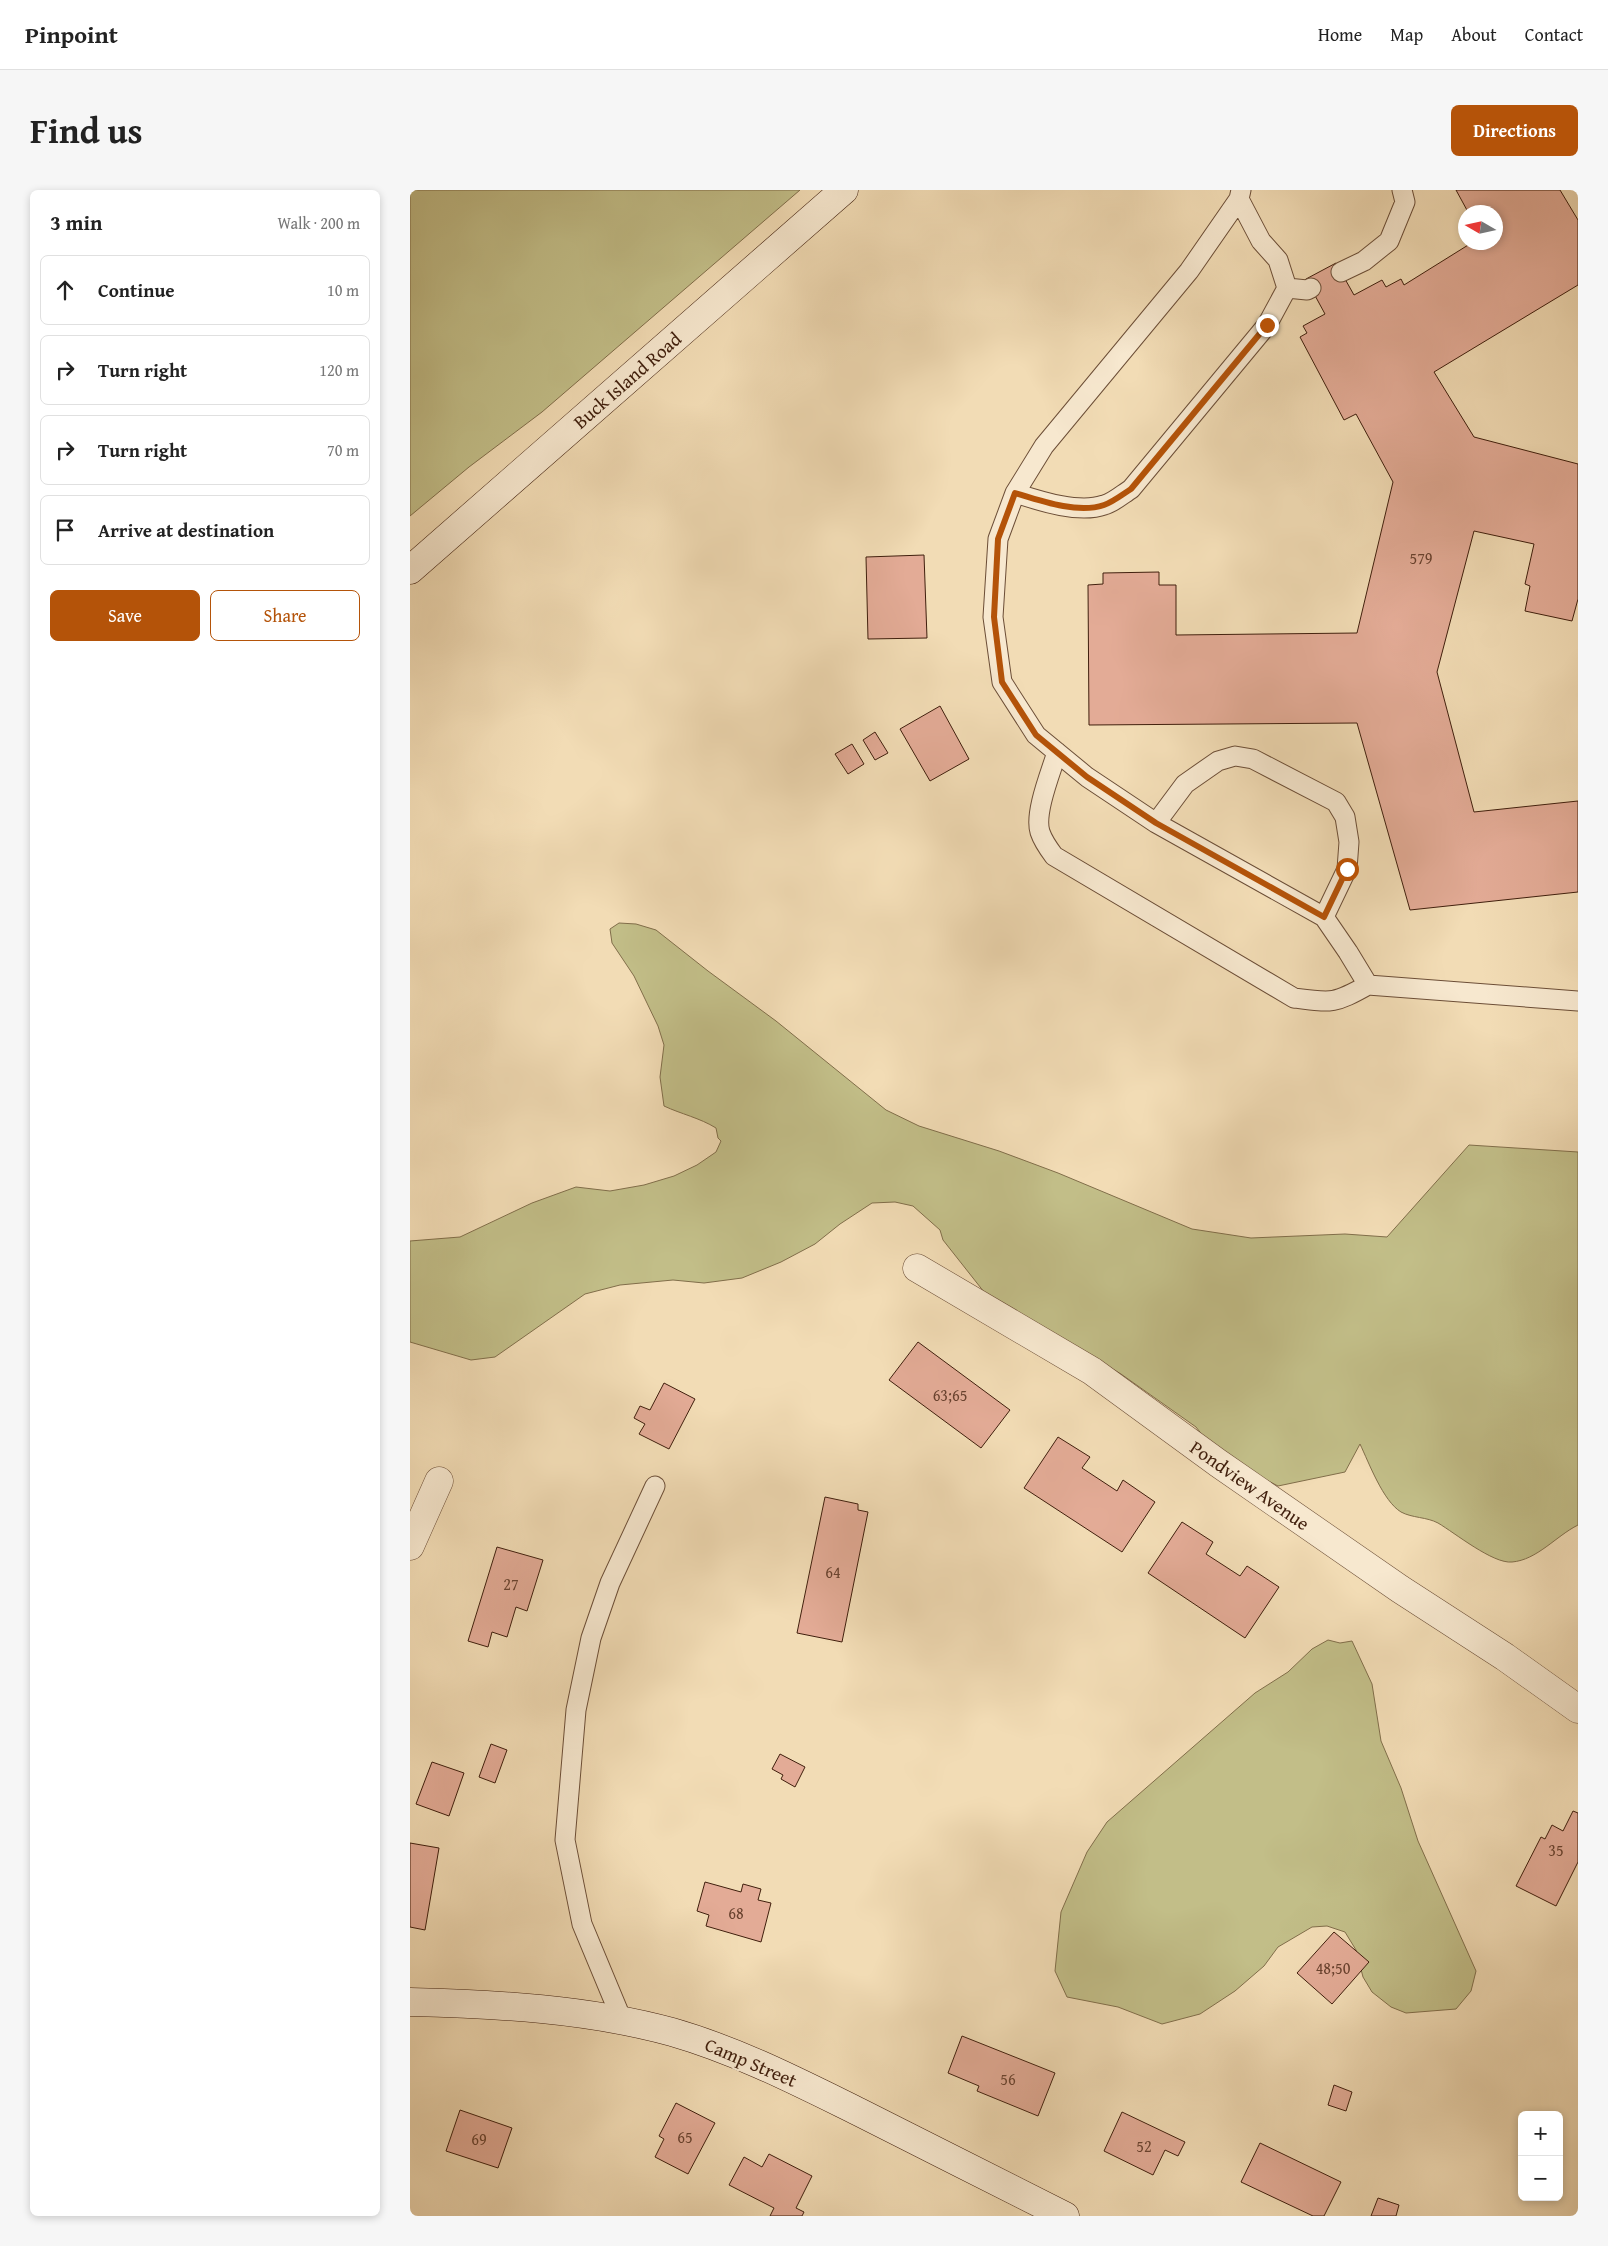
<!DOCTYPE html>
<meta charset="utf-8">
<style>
:root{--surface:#fff;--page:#f6f6f6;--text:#222;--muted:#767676;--line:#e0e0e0;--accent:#b45309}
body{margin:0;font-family:"Gentium Book Plus",serif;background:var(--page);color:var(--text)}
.controls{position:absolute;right:15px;bottom:15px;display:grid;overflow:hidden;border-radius:8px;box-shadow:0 2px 8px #0003}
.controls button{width:45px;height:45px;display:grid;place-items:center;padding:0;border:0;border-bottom:1px solid var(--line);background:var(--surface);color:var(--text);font:25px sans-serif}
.compass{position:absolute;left:1048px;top:15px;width:45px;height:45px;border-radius:50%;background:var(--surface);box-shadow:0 2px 8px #0003;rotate:279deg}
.stop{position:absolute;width:15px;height:15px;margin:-11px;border:4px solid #b45309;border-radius:50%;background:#fff}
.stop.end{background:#b45309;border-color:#fff;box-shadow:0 1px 5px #0008}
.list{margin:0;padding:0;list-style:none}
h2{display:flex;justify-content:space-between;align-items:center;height:65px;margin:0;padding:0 20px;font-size:21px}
h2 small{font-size:16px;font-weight:400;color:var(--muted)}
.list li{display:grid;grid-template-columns:32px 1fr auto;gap:15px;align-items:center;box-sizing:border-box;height:70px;margin:0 10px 10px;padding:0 10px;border:1px solid var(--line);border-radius:8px}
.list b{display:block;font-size:19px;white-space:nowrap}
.list em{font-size:16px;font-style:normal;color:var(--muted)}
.actions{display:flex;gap:10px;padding:15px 20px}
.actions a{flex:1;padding:11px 0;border:1px solid var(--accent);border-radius:8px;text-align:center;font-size:18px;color:var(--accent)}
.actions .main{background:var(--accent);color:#fff}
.icon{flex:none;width:28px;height:28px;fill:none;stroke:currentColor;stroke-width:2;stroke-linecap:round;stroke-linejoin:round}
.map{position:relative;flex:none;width:1168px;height:2026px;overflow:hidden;border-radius:8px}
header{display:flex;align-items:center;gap:30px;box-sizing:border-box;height:70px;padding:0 25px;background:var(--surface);border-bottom:1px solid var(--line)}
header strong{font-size:24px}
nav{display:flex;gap:28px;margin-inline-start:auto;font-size:18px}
.intro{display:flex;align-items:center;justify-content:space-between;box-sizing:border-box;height:120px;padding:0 30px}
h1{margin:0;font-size:35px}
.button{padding:12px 22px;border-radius:8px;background:var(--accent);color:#fff;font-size:18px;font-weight:700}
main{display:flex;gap:30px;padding:0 30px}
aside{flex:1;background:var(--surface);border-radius:8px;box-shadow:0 2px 8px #0003}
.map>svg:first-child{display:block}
.green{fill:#c2be88;stroke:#816e4a}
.building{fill:#e3ab96;stroke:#401f0d}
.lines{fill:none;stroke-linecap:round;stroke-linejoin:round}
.service-casing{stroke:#6c4e37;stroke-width:21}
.minor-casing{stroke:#6c4e37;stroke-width:29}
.secondary-casing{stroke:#401f0d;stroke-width:29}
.service{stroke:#f7e8cf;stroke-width:19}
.minor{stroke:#f7e8cf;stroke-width:28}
.secondary{stroke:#f7e8cf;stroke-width:28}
.route{stroke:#b45309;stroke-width:6}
.labels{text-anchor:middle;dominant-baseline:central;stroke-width:4.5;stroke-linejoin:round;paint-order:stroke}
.number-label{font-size:16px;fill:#69422f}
.street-label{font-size:19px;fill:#401f0d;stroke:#f7e8cf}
</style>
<header>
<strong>Pinpoint</strong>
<nav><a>Home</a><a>Map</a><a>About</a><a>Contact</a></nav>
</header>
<div class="intro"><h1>Find us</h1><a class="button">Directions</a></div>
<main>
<aside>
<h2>3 min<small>Walk · 200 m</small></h2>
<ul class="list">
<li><svg class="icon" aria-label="ahead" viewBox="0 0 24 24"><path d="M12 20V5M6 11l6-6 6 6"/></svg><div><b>Continue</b></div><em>10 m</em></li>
<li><svg class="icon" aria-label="right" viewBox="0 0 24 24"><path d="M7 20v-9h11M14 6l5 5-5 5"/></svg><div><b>Turn right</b></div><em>120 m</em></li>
<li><svg class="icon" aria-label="right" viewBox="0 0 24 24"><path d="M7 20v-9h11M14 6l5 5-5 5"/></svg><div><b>Turn right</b></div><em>70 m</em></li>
<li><svg class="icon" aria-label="arrive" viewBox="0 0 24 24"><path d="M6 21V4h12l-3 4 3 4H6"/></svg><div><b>Arrive at destination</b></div></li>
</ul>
<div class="actions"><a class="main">Save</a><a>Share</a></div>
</aside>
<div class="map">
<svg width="1168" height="2026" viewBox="0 0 1168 2026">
<rect width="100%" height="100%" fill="#f2dcb5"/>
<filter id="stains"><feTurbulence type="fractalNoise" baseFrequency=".004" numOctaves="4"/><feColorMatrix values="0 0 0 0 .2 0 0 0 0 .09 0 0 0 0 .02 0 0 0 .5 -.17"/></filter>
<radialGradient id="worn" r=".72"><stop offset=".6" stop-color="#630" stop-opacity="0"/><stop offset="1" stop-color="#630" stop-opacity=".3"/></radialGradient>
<!-- green -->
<path class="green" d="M0,0H390L132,222L59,277L0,326Z
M209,733L226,734L246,740L298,781L366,831L476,920L509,936L589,961L648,983L782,1039L841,1048L935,1044L977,1047L1059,955L1168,962V1335C1146,1346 1127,1370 1102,1372C1083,1374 1045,1343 1028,1333C1017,1327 1002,1328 991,1322C973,1311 959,1273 950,1254L935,1282L868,1296L808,1265L786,1237L711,1184L683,1167L593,1126L533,1050L530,1040L503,1016L485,1012L462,1013L430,1034L405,1054L371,1072L332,1088L294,1093L263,1090L210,1095L175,1104L85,1167L61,1170L0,1152V1051L50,1047L122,1013L166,997L200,1001L234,995L264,986L287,975L306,962L311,951L308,948L306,938C290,928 271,924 254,916L250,887L254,855L248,836L224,786L202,753L200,739Z
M918,1450L930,1453L942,1451L962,1494L971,1551L991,1598L1008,1651L1066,1781L1061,1801L1046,1819L996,1823L981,1817L962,1802L953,1787L946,1760L935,1742L917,1736L902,1737L868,1757L854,1776L825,1801L790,1824L752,1834L708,1817L657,1807L645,1781L651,1722L677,1662L697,1632L845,1503L878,1482L902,1459Z"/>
<!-- building -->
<path class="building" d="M1046,0H1150L1168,30V95L1024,182L1064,247L1168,274V409L1162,431L1115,421L1120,396L1115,394L1124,354L1064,341L1027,482L1064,622L1168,611V702L1000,720L947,533L679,535L678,395L693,394V383L749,382V395H766V445L947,443L983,292L946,224L934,230L890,147L897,143L893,136L915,124L896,89L926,73L944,105L972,90L976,97L991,89L994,95L1063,52H1086V22H1058Z
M514,365L517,448L458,449L456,367Z
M530,516L559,569L520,591L490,539Z
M465,542L478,563L465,570L453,550Z
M442,554L454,574L438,584L425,564Z
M508,1152L600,1220L571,1258L479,1190Z
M254,1193L285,1209L259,1259L229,1244L235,1234L224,1228L230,1216L240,1220Z
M648,1247L680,1267L672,1278L707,1301L713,1290L745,1312L712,1362L614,1298Z
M415,1307L448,1314V1320L458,1322L432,1452L387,1443Z
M772,1332L803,1352L796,1364L830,1386L837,1376L869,1397L835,1448L738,1383Z
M87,1357L133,1370L117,1421L106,1417L97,1447L82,1442L78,1457L58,1451Z
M81,1554L97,1560L85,1593L69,1587Z
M370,1564L395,1577L385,1597L371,1589L373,1585L362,1579Z
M22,1572L54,1583L39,1626L6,1614Z
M1163,1621L1168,1623V1672L1146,1716L1106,1696L1131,1647L1135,1649L1142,1635L1153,1641Z
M0,1653L29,1658L15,1740L0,1737Z
M295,1692L331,1702L333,1694L351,1699L348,1710L361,1713L351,1752L296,1736L299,1725L287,1721Z
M924,1742L959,1772L922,1814L887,1783Z
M552,1846L645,1883L628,1926L567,1901L569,1896L538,1883Z
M924,1895L942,1902L936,1921L918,1915Z
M266,1913L305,1933L278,1984L245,1967L254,1949L249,1946Z
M50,1920L102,1938L88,1978L36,1961Z
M712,1922L775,1952L768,1966L755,1960L743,1985L694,1961Z
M850,1953L931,1992L914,2026H903L831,1992Z
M359,1964L402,1986L386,2018L394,2022L392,2026H360L364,2018L319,1995L334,1967L352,1977Z
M968,2008L989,2015L986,2026H961Z"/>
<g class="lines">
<!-- service casing -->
<g class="service-casing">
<path id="service" d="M829,9L851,51L868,70L877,98L897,100L901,98
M931,82L954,71L979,51L995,12L992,0
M605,303C630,311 669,324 694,315C703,313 713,304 721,299L857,135L877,98
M647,562C641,582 624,623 630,642C633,651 638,658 644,666L884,808C922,813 924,814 958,795
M746,633L775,594L808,571L825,566L843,569L926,612L935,627L939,652L937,679L914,727L746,633L677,587L626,545L592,492L583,427L588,349L605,303L634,256L779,81L829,9L831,0
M914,727L938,762L958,795L1168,811
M212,1830L172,1734L155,1650L166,1520L181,1448L200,1393L245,1296"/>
</g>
<!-- minor casing -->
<g class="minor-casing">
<path id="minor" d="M507,1078L682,1181L808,1273L990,1399L1095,1467L1168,1519
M0,1356L29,1291"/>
</g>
<!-- secondary casing -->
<g class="secondary-casing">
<path id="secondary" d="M0,380L434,0
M0,1812C87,1814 178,1819 262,1842C328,1861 388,1892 449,1922C518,1957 586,1991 655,2026"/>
</g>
<!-- service -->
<use href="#service" class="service"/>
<!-- minor -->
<use href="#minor" class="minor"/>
<!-- secondary -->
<use href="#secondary" class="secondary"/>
</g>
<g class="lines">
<!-- route -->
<path class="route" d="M857,135L721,299C713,304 703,312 694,315C668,324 631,311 605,303L588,349L584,427L592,492L626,545L677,587L746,633L914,727L937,679"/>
</g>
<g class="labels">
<!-- number labels -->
<g class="number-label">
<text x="1011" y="368">579</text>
<text x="540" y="1205">63;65</text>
<text x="423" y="1382">64</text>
<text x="101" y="1394">27</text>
<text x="1146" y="1660">35</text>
<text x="326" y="1723">68</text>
<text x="923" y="1778">48;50</text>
<text x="598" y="1889">56</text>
<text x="275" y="1947">65</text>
<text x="69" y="1949">69</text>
<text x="734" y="1956">52</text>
</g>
<!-- street labels -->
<g class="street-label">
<text transform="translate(217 190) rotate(-41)">Buck Island Road</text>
<text transform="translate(840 1295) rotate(35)">Pondview Avenue</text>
<text transform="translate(341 1872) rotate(23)">Camp Street</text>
</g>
</g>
<rect width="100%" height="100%" filter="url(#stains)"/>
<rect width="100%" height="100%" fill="url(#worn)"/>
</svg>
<div class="controls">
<button>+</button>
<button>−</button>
</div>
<svg class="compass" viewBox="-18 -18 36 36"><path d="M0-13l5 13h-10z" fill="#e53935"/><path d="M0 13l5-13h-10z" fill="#767676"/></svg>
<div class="stop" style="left:937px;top:679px"></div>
<div class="stop end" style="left:857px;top:135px"></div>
</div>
</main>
